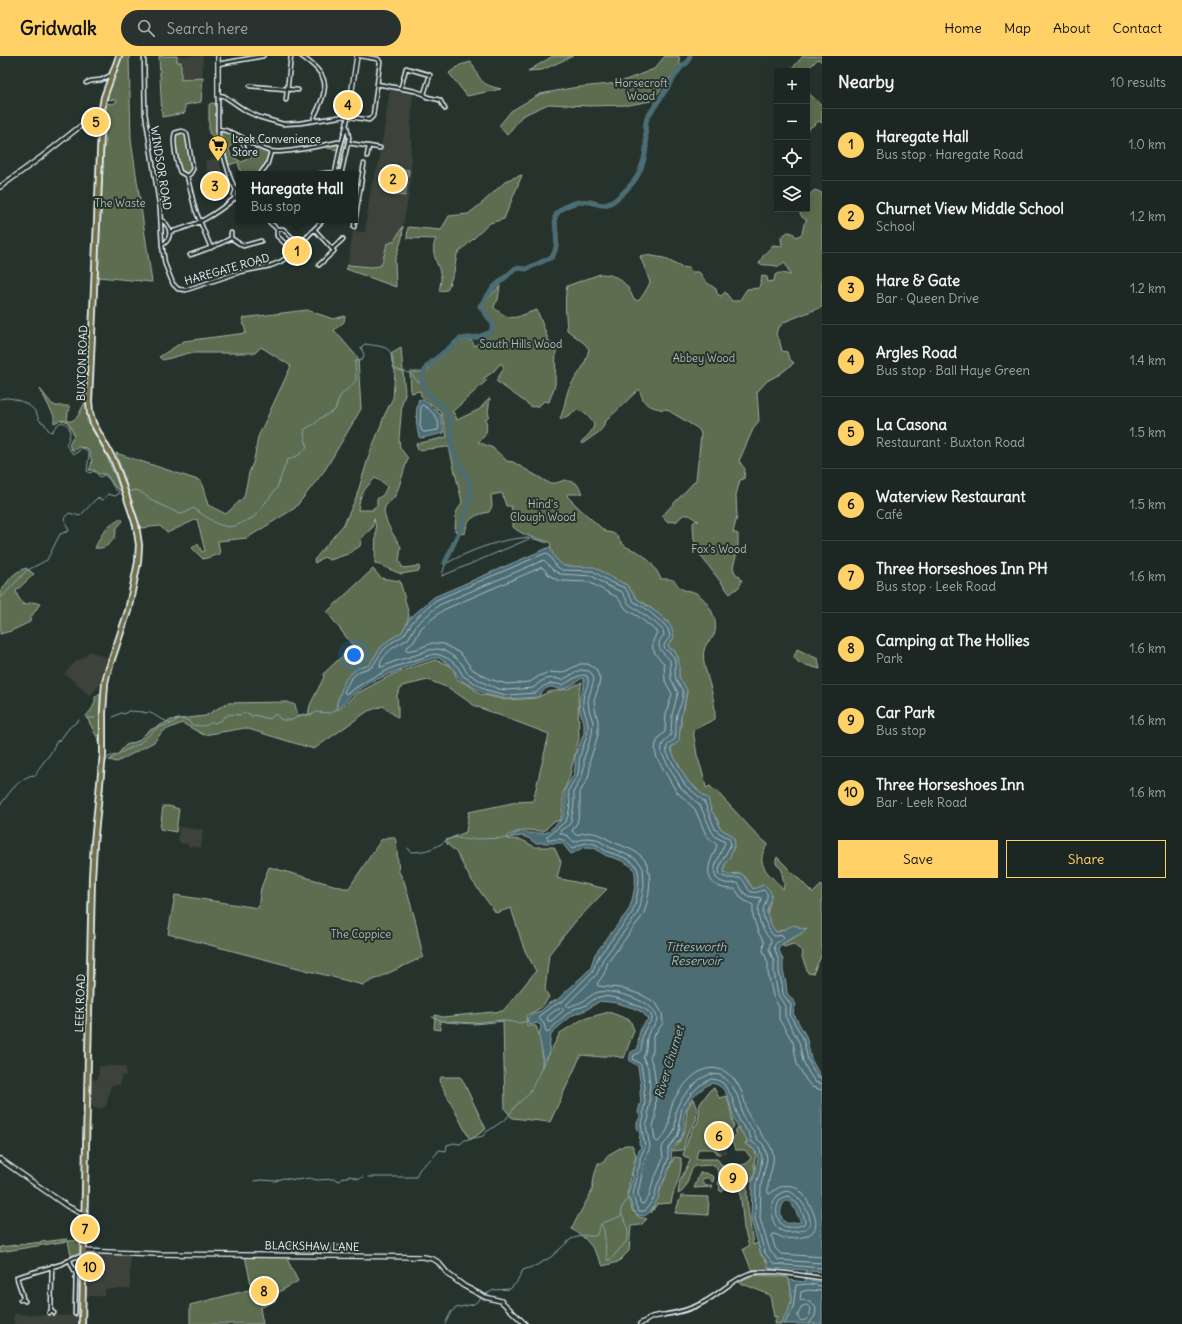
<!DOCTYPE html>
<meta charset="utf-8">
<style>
:root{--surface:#1c2622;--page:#29322f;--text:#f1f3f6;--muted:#a0a5a5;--line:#3a4340;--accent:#ffd166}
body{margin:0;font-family:Delius,sans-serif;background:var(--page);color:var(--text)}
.controls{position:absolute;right:12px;top:12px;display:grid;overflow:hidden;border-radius:0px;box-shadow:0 4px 16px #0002}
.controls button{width:36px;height:36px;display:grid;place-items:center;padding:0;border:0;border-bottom:1px solid var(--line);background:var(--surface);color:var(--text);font:20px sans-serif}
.you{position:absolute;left:354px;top:599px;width:14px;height:14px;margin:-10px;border:3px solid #fff;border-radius:50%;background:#1a73e8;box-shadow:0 0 0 6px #1a73e833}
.badge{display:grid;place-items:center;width:26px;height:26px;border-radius:50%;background:var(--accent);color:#111;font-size:13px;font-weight:700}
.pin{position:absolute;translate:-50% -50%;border:2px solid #fff;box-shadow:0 1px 4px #0006}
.popup{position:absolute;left:236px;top:115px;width:122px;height:52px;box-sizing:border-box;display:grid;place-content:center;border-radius:0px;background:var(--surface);filter:drop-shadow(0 1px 3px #0005);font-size:13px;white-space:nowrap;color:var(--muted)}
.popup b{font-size:15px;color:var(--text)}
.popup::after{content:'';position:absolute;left:50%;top:100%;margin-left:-8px;border:8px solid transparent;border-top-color:var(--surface)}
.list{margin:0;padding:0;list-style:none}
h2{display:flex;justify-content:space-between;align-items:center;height:52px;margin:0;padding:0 16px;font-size:17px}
h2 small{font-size:13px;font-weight:400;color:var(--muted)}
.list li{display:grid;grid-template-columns:26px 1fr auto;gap:12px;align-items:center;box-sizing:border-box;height:72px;padding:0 16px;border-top:1px solid var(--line)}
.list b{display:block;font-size:15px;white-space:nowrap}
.list p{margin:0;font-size:13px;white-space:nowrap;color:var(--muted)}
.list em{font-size:13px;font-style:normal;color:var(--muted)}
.actions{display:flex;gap:8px;padding:12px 16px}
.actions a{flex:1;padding:9px 0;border:1px solid var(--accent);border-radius:0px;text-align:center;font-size:14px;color:var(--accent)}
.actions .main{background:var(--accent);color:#111}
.icon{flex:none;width:22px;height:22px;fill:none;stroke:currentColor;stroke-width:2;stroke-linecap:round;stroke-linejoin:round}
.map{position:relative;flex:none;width:822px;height:1268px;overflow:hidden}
header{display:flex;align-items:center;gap:24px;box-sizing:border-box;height:56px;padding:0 20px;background:var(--accent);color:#111}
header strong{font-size:19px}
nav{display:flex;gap:22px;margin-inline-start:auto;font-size:14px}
.search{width:280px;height:36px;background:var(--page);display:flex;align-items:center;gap:10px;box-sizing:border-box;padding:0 14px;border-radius:22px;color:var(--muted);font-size:15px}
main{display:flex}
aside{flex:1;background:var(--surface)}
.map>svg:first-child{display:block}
.built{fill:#3c423b}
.green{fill:#5d6d4f;stroke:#a2afa4;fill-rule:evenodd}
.water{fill:#4e6d74;stroke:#8ca2a9;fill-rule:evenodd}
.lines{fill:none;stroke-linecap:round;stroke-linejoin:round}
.shore{stroke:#aabcc3;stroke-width:1}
.stream{stroke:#8ca2a9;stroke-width:1}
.river{stroke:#4e6d74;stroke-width:5}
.minor-casing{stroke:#e8f1f8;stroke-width:5.5}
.tertiary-casing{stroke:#e8f1f8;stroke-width:6}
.trunk-casing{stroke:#e8f1f8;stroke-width:8}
.minor{stroke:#26332d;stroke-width:2.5}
.tertiary{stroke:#26332d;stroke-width:3.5}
.trunk{stroke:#71704a;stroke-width:4.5}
.labels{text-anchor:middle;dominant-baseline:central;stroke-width:4;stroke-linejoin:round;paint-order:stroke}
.park-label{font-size:11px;fill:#b0bcb4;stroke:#26332d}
.poi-label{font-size:11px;fill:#e8f1f8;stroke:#26332d;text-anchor:start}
.street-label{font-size:11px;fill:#e8f1f8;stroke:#26332d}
.water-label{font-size:12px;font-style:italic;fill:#aabcc3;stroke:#26332d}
</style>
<header>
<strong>Gridwalk</strong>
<div class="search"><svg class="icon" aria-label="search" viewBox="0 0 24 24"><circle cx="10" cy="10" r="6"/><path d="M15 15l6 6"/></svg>Search here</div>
<nav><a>Home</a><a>Map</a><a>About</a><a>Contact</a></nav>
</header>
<main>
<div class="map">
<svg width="822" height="1268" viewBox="0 0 822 1268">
<rect width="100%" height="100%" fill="#26332d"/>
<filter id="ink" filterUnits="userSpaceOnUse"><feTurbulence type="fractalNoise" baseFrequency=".025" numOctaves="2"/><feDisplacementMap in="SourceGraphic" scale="8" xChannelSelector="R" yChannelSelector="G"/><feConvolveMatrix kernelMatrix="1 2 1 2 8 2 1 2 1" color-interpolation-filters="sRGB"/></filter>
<g filter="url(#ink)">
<!-- built -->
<path class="built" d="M159,0H203L201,46L185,49V57L162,61Z
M390,33L413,37L411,68V126L403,170L380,210L372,211L348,209L353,175L365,176L371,131L379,107Z
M94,62L99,63L98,76L78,74Z
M218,102L227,132L207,144L203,124L208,119L205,105Z
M90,595L109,603L102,626L90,640L69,621L64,618L76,605L83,602Z
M179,771L203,774L201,792L188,790V788L180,787L178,782Z
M99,1010H123L126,1012V1019L121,1020L120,1029H111L106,1050L102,1052L95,1053L90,1048V1024L98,1023Z
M722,1077V1081L727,1080L728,1091L727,1092V1097L720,1098L712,1089L713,1078Z
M85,1198H130V1233H105L104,1240H85Z
M14,1258L77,1260V1268H14Z"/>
<!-- green -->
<path class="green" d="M122,0H129L131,84L152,226L98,221L104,90L105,89L106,83H104L106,47L112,48L117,46L116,44L107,43L115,15Z
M159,0H177V6H181V24L203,22L201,46L185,49V57L162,61Z
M553,0H573L542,14L528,15Z
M665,0H679L680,11L651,45L629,49L589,50L548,48L522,60L507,79L499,70L511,55L540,38L572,32L618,27L654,13Z
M803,0H822V6L818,3L806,15H790Z
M471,6C481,24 479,28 501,33L467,40L449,17L460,9Z
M807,36L822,49V67L819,65L807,74Z
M211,47L218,48V78L212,80L209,77V49Z
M223,74L237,79L229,93L231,100L242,106L251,101L257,89L271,96L269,105L260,118L241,117L238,106L229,109L222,82L221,78Z
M178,76H181L186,79L192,113L190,117L188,118L181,115L180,113L175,82Z
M345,78L348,80L341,118H335L339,94L327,92L326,88L341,87Z
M396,112L409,114L405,140L392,138Z
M522,119L504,163L490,167L457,198L454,216L447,234L439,235C440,231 441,225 441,221C439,208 429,196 436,183L407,182L408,171L441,174L449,160L468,158L481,148L507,124Z
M815,134L822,137V251L784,266L777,274L776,279L779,283L782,295L787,296L789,302L794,307L780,318L767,325L757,336L759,365L754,371L739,405L745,413L744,423L740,424L736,439L737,461L733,476L738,478V493L733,511L735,517L739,520L742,525L739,531L730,538L700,499L694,484L693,467L695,465H699C691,462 693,458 683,459L677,465L668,466L662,460L696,424L701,379L700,375L697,372L666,353C662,354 660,353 656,352C642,348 644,345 639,333L604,367V370L599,376L582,388L581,386C586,381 593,376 594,368C589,362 586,356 577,354L561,364L560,362C565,352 565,342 569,332C573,325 577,320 581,314C585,308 587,300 589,293L585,288L567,274C566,259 564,244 567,230L600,218C617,218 627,226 633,242L638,245C641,243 649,230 650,226L640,200L646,199L664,202L681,211L689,212L692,216H699L706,226L716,233L717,238L721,240L725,236L732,245H739L747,233L759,232L762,220L767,221L768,226L774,225L775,219C780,215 785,218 790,219L785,206C777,212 779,210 770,209C766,209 763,209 759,208L763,200L773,189L782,190L781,181L788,176L793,177L796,181L802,178L804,168L807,164L802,161L800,157L801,153H807C807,143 807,139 815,134Z
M403,170L402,182L395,204L396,231L346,213L348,209L372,211L380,210L382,207L387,188L394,185Z
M500,230L498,244L495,248L494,252C514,268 516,260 537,254L548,283L556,294L555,329L549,346L544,345L539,350L532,351L496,325L504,312L502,308H500L493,316L483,323L487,324L452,356L455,358L457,364L480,353L487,344L490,342L488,356L489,360L486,363C487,375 488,378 478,386L493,392L507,405L513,406L549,427H556L565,424L576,427L583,437L577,438H568L567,440L581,454L606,476C619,476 617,484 625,490C629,493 635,494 640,497C649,503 657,514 661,523C681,522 672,528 684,534C688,535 692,535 696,537C708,544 720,565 714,579C713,582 710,584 708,586C703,592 703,599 704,607C708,626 716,643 715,663L693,674L697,699L704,721L706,732L710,730L714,734L718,735L720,739L760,782L768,788C752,809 771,819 783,833C786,827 781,821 782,814L776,808V804L777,801L813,837L822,828V898L813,918L808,917L802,901L803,896L793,888L784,891L782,888C791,882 800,880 807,872L803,873L797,870L776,876L772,871L767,858L770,847V835L763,829L754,833C749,829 748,822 743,819C738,815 730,820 724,816L725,808L734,791L730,778L724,775L719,771L718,765L711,754L707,742L703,740L695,731L688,726L671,695L672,690L676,688L681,670V660L684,653L687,635L679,621L678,601L674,594L670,593L668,589L673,584L668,566L647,549L637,543L627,529L606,519L573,511L564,510L559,507L553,500L550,491L551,488L549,486C536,482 523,480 513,471V459L511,450H506L502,437L491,439L492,450L489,456C481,458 473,459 468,467C466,470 466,474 465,477L460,478L455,475L456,457L462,446L449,391H447L418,394L416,388L447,381L441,356L421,340L420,335L411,337L410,316H427L429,311L460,285L471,284L475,290L482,284L483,281L491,277L494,268L487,260L488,259L482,249Z
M307,254L333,263L345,260L344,266L334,274L358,302L361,353L325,414L295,452L247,482L218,485L220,498L203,503L192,492L198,488L202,496L205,495L197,463L167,477L160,470L141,472L116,397L201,425L208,449L226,458L244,441L249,417L254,404L258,381L291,310L261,291L255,297H189L163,304L159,301L184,285L246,277L242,262Z
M401,292L405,338L402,348L399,383L400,392L408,402C404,414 401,426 396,438C394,443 390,445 386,449C379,460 396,482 401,491L399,505L403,512L420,510L419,515L401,518L375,507L376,473L374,462L372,472L362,481L360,490L348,498L330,504L324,501L315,507L314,504L344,468L356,442L370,396L378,377L385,358L393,342L395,315L392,306L391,298ZM375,422L384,427L387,431L383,439L377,443V450L373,452V454H358C360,437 364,434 375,422Z
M40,333L52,348L56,350H69L70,354L68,356L67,365H72L78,360L87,342V365L105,396L121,435L115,431L106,418H99L94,414H89C94,406 91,400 87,392L78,391L74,395L71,393L69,388L74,379C69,367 67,360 54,367V360Z
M121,462L123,465L116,473C117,484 106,494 95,492C102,477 106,469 121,462Z
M26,512L34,518L16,535L18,541L24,549L33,546L40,548L31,561L30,566L11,575L0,578V536C9,525 11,517 26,512Z
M373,513L381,522L400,525L409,559L407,567L402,576L389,584L381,591L369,609C349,616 346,620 340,639C338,645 335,649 338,654L356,638L393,618L435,604L449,609L453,613L458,624L470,630L480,638L506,644L536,642L549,636L568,633L582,626L578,641L579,682L569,722L563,737V750L561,764L553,766L544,775L522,774L507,780V783L522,784L535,791H554L561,806L557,822L607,833L575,866L549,898L545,934L549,941L542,951L526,960L527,970H536C541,982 543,997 542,1010H543L560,977L583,963L609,956L630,964L634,974L624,1002L609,999L602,1001L581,999L550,1066L512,1062L505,1053L503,964L473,967L440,965L441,974L434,973L435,959L443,961L503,955L536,915L524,893L511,852L496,857L470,822L456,796L447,788L446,784L466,776L469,756L517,746L533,745L549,678L475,650L449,632L428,624L402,630L397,639L398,651V662L383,650L368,655L314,693L245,672L204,679L182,667L163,675L154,686L117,706L109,704L117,699L126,689L138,685L148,675L171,664L205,660L227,647L288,646L295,649L298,659H308L310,649L324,621L323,618L353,590L327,556Z
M797,593L818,603L820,613L799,607L794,601Z
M100,637V683L99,685L86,660C91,654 96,649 95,641Z
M163,750H169L179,753L176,776L160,773Z
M388,781H394L396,785L399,816L404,825L415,863L423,901L363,929L168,878L175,839L258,852L261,832L269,811L344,832H349L381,784Z
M441,1021H460L462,1023L486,1073L470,1084L441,1028L440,1024Z
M714,1032L719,1042L726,1040C731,1050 731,1060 734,1070L731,1074V1079L722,1081V1077L713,1078V1084L711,1085L712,1089L720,1098H718L713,1093H698L696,1103H717L725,1113L727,1130L722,1136L719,1134L720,1130L718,1128C721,1120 719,1116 714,1109L695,1110C686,1118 690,1133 678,1138L680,1124L690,1105V1103L686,1102L683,1099L691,1075L698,1066L700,1048L710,1034Z
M693,1043L697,1053L696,1065L688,1076L683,1094L672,1095L679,1086L685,1074L687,1053Z
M738,1071L747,1085L745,1088L755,1094L756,1099L754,1109L755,1114L752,1125L747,1126V1144L753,1189L758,1187L761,1199L772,1213L753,1214L750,1210L743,1193L749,1190L744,1172L739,1125H730L733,1121L735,1122L745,1116L743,1112L732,1115L729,1112L746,1108L751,1102L745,1094H736L732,1086L735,1079L737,1078L734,1076Z
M625,1089H632L636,1099L627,1138L632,1154L639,1161L647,1163L641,1169L631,1170L629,1195L618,1206L603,1210C596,1196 586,1179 571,1173L592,1135L594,1121L598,1107H603L608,1099Z
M674,1101L681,1102C683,1119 674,1130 671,1147L657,1148L651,1157Z
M700,1117H706L714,1121L713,1126C708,1124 710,1119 701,1124L705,1130L712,1129V1133L711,1131L694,1132Z
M681,1140L709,1141L708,1159L675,1157Z
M67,1183L68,1185L80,1184V1197L72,1201L71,1199L68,1185L0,1196V1191Z
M290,1188L340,1189L344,1198L293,1197Z
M245,1200L286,1201L298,1225L279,1236L275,1245L260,1252L263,1268H190V1249L252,1233Z
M760,1219L788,1221C792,1233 793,1246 787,1257C784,1261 782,1264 780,1268H774L777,1260L774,1261L770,1239L738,1226L749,1221Z"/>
<!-- water -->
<path class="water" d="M419,343V345L422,343L425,345L440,358L444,377L421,382L419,381C416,369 415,355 419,343Z
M550,491L555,502L564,510L595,511L612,522L627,529L637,543L659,558L670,569L673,576L674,582L668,589L670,593L674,594L679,604V621L687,634L683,656L681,660L679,685L676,688L672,690L670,693L688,726L696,732L703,740L708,742L711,754L718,765L719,771L724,775L732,779L735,786L730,801L725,808L724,816L728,819L742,818L753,833L764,829C778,839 768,844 767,855C767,862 772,871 776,876C783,876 788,870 795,869L803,873L807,872C799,882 786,882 778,892L783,904V915L786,927L787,937L796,948L793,957L806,980L811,1003L822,1023V1216L811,1215L809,1224L822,1226V1268H780C782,1264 784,1261 787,1257C793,1247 792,1235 789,1224L805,1226L806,1214L769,1212L767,1208L768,1206L761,1198L751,1164L752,1127L756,1114L755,1110C762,1101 755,1092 746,1087L747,1086H749C746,1083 737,1070 735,1065C729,1052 731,1031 712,1027C699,1033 685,1047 684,1062C684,1070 684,1077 680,1084C677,1087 674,1090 671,1093L672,1104L667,1119L661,1128L658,1143L649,1157L644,1160L638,1159L633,1154L630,1143L627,1141L633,1121L632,1116L636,1107V1101L641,1091L639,1087L640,1078L637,1071V1067L640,1061L638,1056L641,1045L640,1037L641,1031L638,1011C632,1004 627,1009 631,996L638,993C638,980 639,972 648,963L642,956L633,952L617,947L600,945L586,954L573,959L556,973L551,979L550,983L549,998L542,1010L543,1000L539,981L541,970L538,967L529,969L527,962L533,957L541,955L549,947L557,944L590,913L595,898L628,855C632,848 639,819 633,812C627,806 615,802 607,800C600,797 596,791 588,791C581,791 577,796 571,798L562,787H535L528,782L522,780L508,782L521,775L529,777H545L549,775L563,762L565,749V733L574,718L575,711V700L584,677V667L580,656L579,643L584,630V623L582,622C576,626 570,632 562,633C556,634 553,629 547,632C543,634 541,638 538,641L506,643L485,638L461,624L450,609L439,602H434C407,611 380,619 356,636C349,640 344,648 337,653V647L344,626L348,620L358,612L369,609L381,591L389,584L402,576L410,562L434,541ZM787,1144L792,1148L801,1166C797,1166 788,1169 785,1166C778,1161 780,1148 787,1144Z"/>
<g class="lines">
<!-- shore -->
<path class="shore" d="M423,349C432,355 441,363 438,374L424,376L422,375L420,370L421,350Z
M562,952L564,953L563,955L551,965H548L547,962C551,956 556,954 562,952Z
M822,1023L817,1021L808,1004L803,982L790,959L791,949L783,938L782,928L779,916V905L774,891C775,885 782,886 784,881L782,879L777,880H774C768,874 762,861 763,853C765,847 768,843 767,837L763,834C746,841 750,831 741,822H728L720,819L719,814L721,807L731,788L729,782L721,778L715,773L704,745L685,729L667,697C665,688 670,687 675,683C677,676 675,665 677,658C679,652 683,645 683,637C683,632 678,629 676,624C674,617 676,611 675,605C673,592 655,597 670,581L668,573L665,569L645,552L634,546L625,532L610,526L593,515L562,514L556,510L548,498L546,497L436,544L413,565L404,579L391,587L383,594L372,611L360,615L351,622L344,636L346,638L368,624L394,611L434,598L440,599L449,603L458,611L463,620L486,634L506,639L536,637C544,628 550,626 562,629C570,626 580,616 587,620C591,628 584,635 583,643C582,654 589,663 588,674C587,683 582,691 580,700C578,706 580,712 578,718C576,724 570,729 569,734C568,737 569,741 570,744C570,750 569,759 566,765C565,766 549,779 547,780V782L548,784C564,782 563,783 572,793C577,790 582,787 589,787C597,787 601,793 608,796C617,799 633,803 637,812C642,821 636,848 632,857L599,900L592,916L563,945L551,951L539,960V962L544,968L546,975L548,976C556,968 564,959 574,953C578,951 582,952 586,949C590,947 594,942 599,941C609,938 629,946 638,950C645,953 653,956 652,964C648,969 644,973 643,979C640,988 645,996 634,999L633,1003L634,1004L638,1006L641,1009L645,1031L644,1037L645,1046L643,1056L644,1061L641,1068L645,1091L640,1102V1108L637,1116V1122L633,1138L636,1150L639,1155H645L654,1142L658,1127L663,1118L668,1103V1092L677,1081L680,1072L679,1067L682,1052L691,1038L699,1030L711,1023L717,1024L723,1027L731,1039L740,1066L749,1077L752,1086L759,1091L761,1097L762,1102L760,1115L756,1128L755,1163L765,1197L774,1208L822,1212
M822,1028L815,1026L809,1017L803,1005L799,986L785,960V950L778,939L774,916V906L769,893L771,884C764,877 758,865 758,855C758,850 761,846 761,842L748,840L743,836L738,827C734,827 730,828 725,827C703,821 722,798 725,786L716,781L712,776L700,749L681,732L662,698C660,689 664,685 671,679L672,659L678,637L671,623L670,604C662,595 653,591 664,579L663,574L653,565L629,548L622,536L608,530L592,520L560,518L553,514L544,504L439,549L417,568L408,583L394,591L387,597L381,605L380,611H382L393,606L419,598L428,594L438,593L443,594L456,602L462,608L467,617L486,628L499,633L507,634L533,632L540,626L546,623L554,622L562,624L580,614L589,615L592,618L594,623L588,644L589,654L593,666L592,678L584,702V712L582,720L574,735V749L571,765L569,769L561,774L560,777L568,780L574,786L586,782L596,783L609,791L634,802L639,806L643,812L644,830L640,851L636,860L603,903L597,918L566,949L569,951C574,948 579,948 583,945C589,942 593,937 599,936C613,933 657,946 657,962C657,969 650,972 648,978C645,986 648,994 643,1001L648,1012L650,1030L649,1037L650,1046L648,1056L649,1062L646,1069L650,1091L645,1103L638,1137L640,1147L643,1148L649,1141L653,1125L658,1115L663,1102L662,1094L663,1089L672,1079L675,1072L676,1054L680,1045L688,1035L700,1023L710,1018L720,1019L726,1023L733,1031L738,1041L744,1063L753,1074L757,1083L763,1088L766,1096L767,1103L761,1129L760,1163L770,1195L778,1204L822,1207
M822,1034L812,1031L806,1024L797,1008L793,986L779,963V951L773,940L768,917V907L763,894L764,886L758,876L753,860V849L742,843L735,833C716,834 703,824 711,804C713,798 716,795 717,789L706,779L695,753L676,735L657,702L655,694L656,688L659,681L665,676L666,658L672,638L665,625L664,607C657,601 651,595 653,585C654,582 656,579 657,576L639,561L627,554L617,541L605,535L589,526L563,525L557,524L549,519L542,511L443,554L421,572L414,586L406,592V595L417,593L432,587L444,588L461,598L472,613L489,623L507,628L530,626L539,620L549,616L562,617L580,608H588L596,613L600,623L598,633L594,644L595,653L598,665V679L590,704V713L588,722L580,736V750L579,758L577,767L572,775L576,779C593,774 596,777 611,785C621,790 632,792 641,800C655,812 649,845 643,859L608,906L604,918L597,928L598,930L620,932L642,939L656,947L662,957L663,967L653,981V995L650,1002L654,1013L656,1031L655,1063L653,1070L655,1085L658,1086C661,1082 665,1079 667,1074C670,1069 669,1062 670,1056C672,1043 681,1032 690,1023C710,1003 733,1013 742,1037C745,1043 746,1056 749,1060C753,1066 757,1071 761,1078C766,1085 771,1088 773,1098C775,1111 766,1124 768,1137L770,1138C787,1122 800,1130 809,1148C815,1159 822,1174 806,1180C801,1182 790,1183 784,1182C780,1181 777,1178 773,1178L772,1180L775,1192L781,1198L822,1201
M789,1135C799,1139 812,1158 810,1169L804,1174C799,1175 790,1177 785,1176C766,1172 767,1134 789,1135Z
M788,1140C797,1144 804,1157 805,1166L803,1169C798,1170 791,1172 787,1171C775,1170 771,1142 788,1140Z
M807,1249L811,1252L810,1258L807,1263L802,1265L798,1262V1258L802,1251Z
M784,1268L793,1253L796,1229L808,1228L822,1230
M809,1268L815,1260L816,1252L810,1245L800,1244L801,1236L808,1234L822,1235"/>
<!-- stream -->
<path class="stream" d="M0,343C10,339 29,347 35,355C39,360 37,365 44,367L49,375L52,376C55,371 57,368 62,366C74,371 70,380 66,389L73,398L78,396L79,394L82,392L85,393L89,399L87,415L90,417L94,415L100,421L104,419C113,424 110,431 120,437L115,440L108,438L103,444L97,442L80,460L69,457L64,462L69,475L60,478L47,504L26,515L0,543
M128,436L134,434L139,435L155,446L180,458L185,457L193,452L217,468L228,471L235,470L254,461L277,432L287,404C296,401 303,398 307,390L304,377L305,373L316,367L319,363L335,354L340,340L353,328L356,324L355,305H359L363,303L364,299L361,291L365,288C383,291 394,289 393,311C398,315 403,315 409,317C415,320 415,326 422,327
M447,507C469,495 495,485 520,482C529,481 539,484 547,487
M442,519L445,509
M442,520L529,483
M86,662H95
M171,668L179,663L189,665L192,670C196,668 198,670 202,670C208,670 210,665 216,667L218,665H221L225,660H228L229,658L240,659L245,657L250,658L252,661L254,659L270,663L275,658L282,664H292L303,658L310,659L317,656L329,657L335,655L337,652
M103,735C103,723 103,711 108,701L116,699L139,688L157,672L171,668C167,665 163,664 159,662C154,659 150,655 144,657V656L128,655L125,658L121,657L113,661
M0,749C9,738 20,719 36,719L39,712L50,698L57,685L60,684L69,672L79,664
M408,792L411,796C422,796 431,794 441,788C444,786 448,783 452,782C459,780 466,786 473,783L508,782
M432,961L446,966L474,968L506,965L519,967L528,965
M368,1121H416C419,1108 433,1105 439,1094L446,1095L447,1089L454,1087L460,1088L465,1084L483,1080L485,1077L507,1062L516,1049L528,1039L538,1020L542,1010
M254,1125L261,1124L276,1125L283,1122L297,1124L309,1122L317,1124L334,1123L340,1125L342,1122L350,1120L359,1123L363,1121
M602,1167L619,1161L622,1158
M484,1239L494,1234L510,1233L517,1226L523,1214L537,1209L551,1201L571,1183L584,1179L588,1180H596L601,1168L604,1174L607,1203V1204H610L626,1186L628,1179L627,1169L622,1159L621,1153L628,1142
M445,1268L451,1256L456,1252L474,1248L482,1241"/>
<!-- river -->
<path class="river" d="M445,507L462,469L470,443V428L452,393L450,366L447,357L444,352L427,336L422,327L424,317L427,310L460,283L478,281L491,276L493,268L480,250L494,231L516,212L526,213L552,201C560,189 555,175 555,161C560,150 578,144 590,146C594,147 600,149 605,149C614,148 634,127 638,119C642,111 645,101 646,92C647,81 643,73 647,62L681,11L688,6L690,0"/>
<!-- minor casing -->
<g class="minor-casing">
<path id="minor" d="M144,0L145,57L160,153L162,189L165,208L173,228L178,233L186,234L240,216L270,210L280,206L289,200L323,164
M301,0C331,20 329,31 314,61V65
M218,8L263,0
M86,27L91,25L101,24L111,19
M377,28L415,35L424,38L430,19L406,12L401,32
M250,30L298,34
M424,38L427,41L440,44L445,53
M286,44L291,0
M218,73C238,75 251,90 269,95C282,99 323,89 338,86L341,87
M182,75L185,76L187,79L193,113L190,118L187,120L180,116C177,108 172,86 175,77Z
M348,87L380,92
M245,95L243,88L246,83
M367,100L369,90
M260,118L267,109L271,96
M319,118L342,115
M335,118L340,92L346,71L348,60
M341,118L349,82L347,71
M187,120L195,153L211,192
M239,133L236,134L234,139L235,142L239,144
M236,134L231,124L218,80V39L224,40L246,55L259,61L283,68L300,67L345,60L369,64L373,60L380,6L378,3L360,0
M267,164L277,173
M161,165H163C172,172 172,183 162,189
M354,171L364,108
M314,173L334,195L319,209
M170,176C198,169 213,160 235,142
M231,182L243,190L261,185
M332,193L343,183
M294,196L277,180V173H283L300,189
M190,199C205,194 218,190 231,182V177
M70,1205L76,1218L75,1258
M23,1243C23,1237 18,1228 17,1221L62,1208L75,1201H83
M20,1244L23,1243L25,1245
M51,1255L52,1210
M49,1257L51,1255L54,1257
M663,1259C677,1257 692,1253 704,1246C719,1238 732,1224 748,1218C767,1212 802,1220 822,1222"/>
</g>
<!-- tertiary casing -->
<g class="tertiary-casing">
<path id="tertiary" d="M218,0V39
M348,60L357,0
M0,131L40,102L102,53
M0,1103L67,1150L84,1159
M83,1195L157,1198L424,1201L433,1203L438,1206L448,1218L464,1230L485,1241L501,1245L525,1268
M640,1268L652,1261L663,1259"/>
</g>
<!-- trunk casing -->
<g class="trunk-casing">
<path id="trunk" d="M82,1268L92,822L94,787L103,698V656L105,627L107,618L128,555L138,506L139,489L136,469L119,418L113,403L93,367L90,357L89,345L102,53L104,41L119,0"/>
</g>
<!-- minor -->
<use href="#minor" class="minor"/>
<!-- tertiary -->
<use href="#tertiary" class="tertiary"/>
<!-- trunk -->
<use href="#trunk" class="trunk"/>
</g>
</g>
<!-- icons -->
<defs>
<g id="supermarket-pin" transform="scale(1)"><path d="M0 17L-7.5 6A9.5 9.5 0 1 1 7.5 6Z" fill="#ffd166" stroke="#26332d"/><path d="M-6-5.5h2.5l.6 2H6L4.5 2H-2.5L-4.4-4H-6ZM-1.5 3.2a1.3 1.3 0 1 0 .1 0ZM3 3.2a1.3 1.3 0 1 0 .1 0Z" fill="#111"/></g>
</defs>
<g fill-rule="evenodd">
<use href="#supermarket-pin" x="218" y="89"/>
</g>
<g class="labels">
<!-- park labels -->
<g class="park-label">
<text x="641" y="27">Horsecroft<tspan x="641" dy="13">Wood</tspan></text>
<text x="120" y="147">The Waste</text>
<text x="521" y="288">South Hills Wood</text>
<text x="704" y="302">Abbey Wood</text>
<text x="543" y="448">Hind's<tspan x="543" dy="13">Clough Wood</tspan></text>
<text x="719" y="493">Fox's Wood</text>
<text x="361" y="878">The Coppice</text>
</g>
<!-- poi labels -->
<g class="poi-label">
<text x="232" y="83">Leek Convenience<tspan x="232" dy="13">Store</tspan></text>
</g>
<!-- street labels -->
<g class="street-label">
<text transform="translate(161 112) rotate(81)">WINDSOR ROAD</text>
<text transform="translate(227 213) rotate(-16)">HAREGATE ROAD</text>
<text transform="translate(82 307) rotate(-88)">BUXTON ROAD</text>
<text transform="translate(80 947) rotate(-88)">LEEK ROAD</text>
<text transform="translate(312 1190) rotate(1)">BLACKSHAW LANE</text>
</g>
<!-- water labels -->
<g class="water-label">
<text x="696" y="890">Tittesworth<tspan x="696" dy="14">Reservoir</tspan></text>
<text transform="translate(669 1006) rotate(-73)">River Churnet</text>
</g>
</g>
</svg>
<div class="controls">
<button>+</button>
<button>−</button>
<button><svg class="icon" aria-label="locate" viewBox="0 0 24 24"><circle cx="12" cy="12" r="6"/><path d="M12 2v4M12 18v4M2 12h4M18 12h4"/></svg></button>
<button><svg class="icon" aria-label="layers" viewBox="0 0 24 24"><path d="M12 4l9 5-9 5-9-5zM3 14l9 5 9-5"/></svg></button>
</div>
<div class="you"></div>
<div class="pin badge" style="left:297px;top:195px">1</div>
<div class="popup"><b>Haregate Hall</b>Bus stop</div>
<div class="pin badge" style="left:393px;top:123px">2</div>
<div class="pin badge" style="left:215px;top:130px">3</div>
<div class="pin badge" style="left:348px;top:49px">4</div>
<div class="pin badge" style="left:96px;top:66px">5</div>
<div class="pin badge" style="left:719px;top:1080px">6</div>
<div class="pin badge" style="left:85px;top:1173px">7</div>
<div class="pin badge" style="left:264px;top:1235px">8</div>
<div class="pin badge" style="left:733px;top:1122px">9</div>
<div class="pin badge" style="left:90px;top:1211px">10</div>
</div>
<aside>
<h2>Nearby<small>10 results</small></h2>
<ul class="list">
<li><span class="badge">1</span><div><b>Haregate Hall</b><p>Bus stop · Haregate Road</p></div><em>1.0 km</em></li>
<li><span class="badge">2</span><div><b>Churnet View Middle School</b><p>School</p></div><em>1.2 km</em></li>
<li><span class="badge">3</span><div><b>Hare &amp; Gate</b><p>Bar · Queen Drive</p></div><em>1.2 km</em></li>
<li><span class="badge">4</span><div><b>Argles Road</b><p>Bus stop · Ball Haye Green</p></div><em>1.4 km</em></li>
<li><span class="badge">5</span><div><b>La Casona</b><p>Restaurant · Buxton Road</p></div><em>1.5 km</em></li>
<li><span class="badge">6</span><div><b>Waterview Restaurant</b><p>Café</p></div><em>1.5 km</em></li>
<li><span class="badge">7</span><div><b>Three Horseshoes Inn PH</b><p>Bus stop · Leek Road</p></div><em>1.6 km</em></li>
<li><span class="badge">8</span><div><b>Camping at The Hollies</b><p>Park</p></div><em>1.6 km</em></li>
<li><span class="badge">9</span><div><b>Car Park</b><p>Bus stop</p></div><em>1.6 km</em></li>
<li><span class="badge">10</span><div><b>Three Horseshoes Inn</b><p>Bar · Leek Road</p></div><em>1.6 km</em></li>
</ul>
<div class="actions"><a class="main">Save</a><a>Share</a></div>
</aside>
</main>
